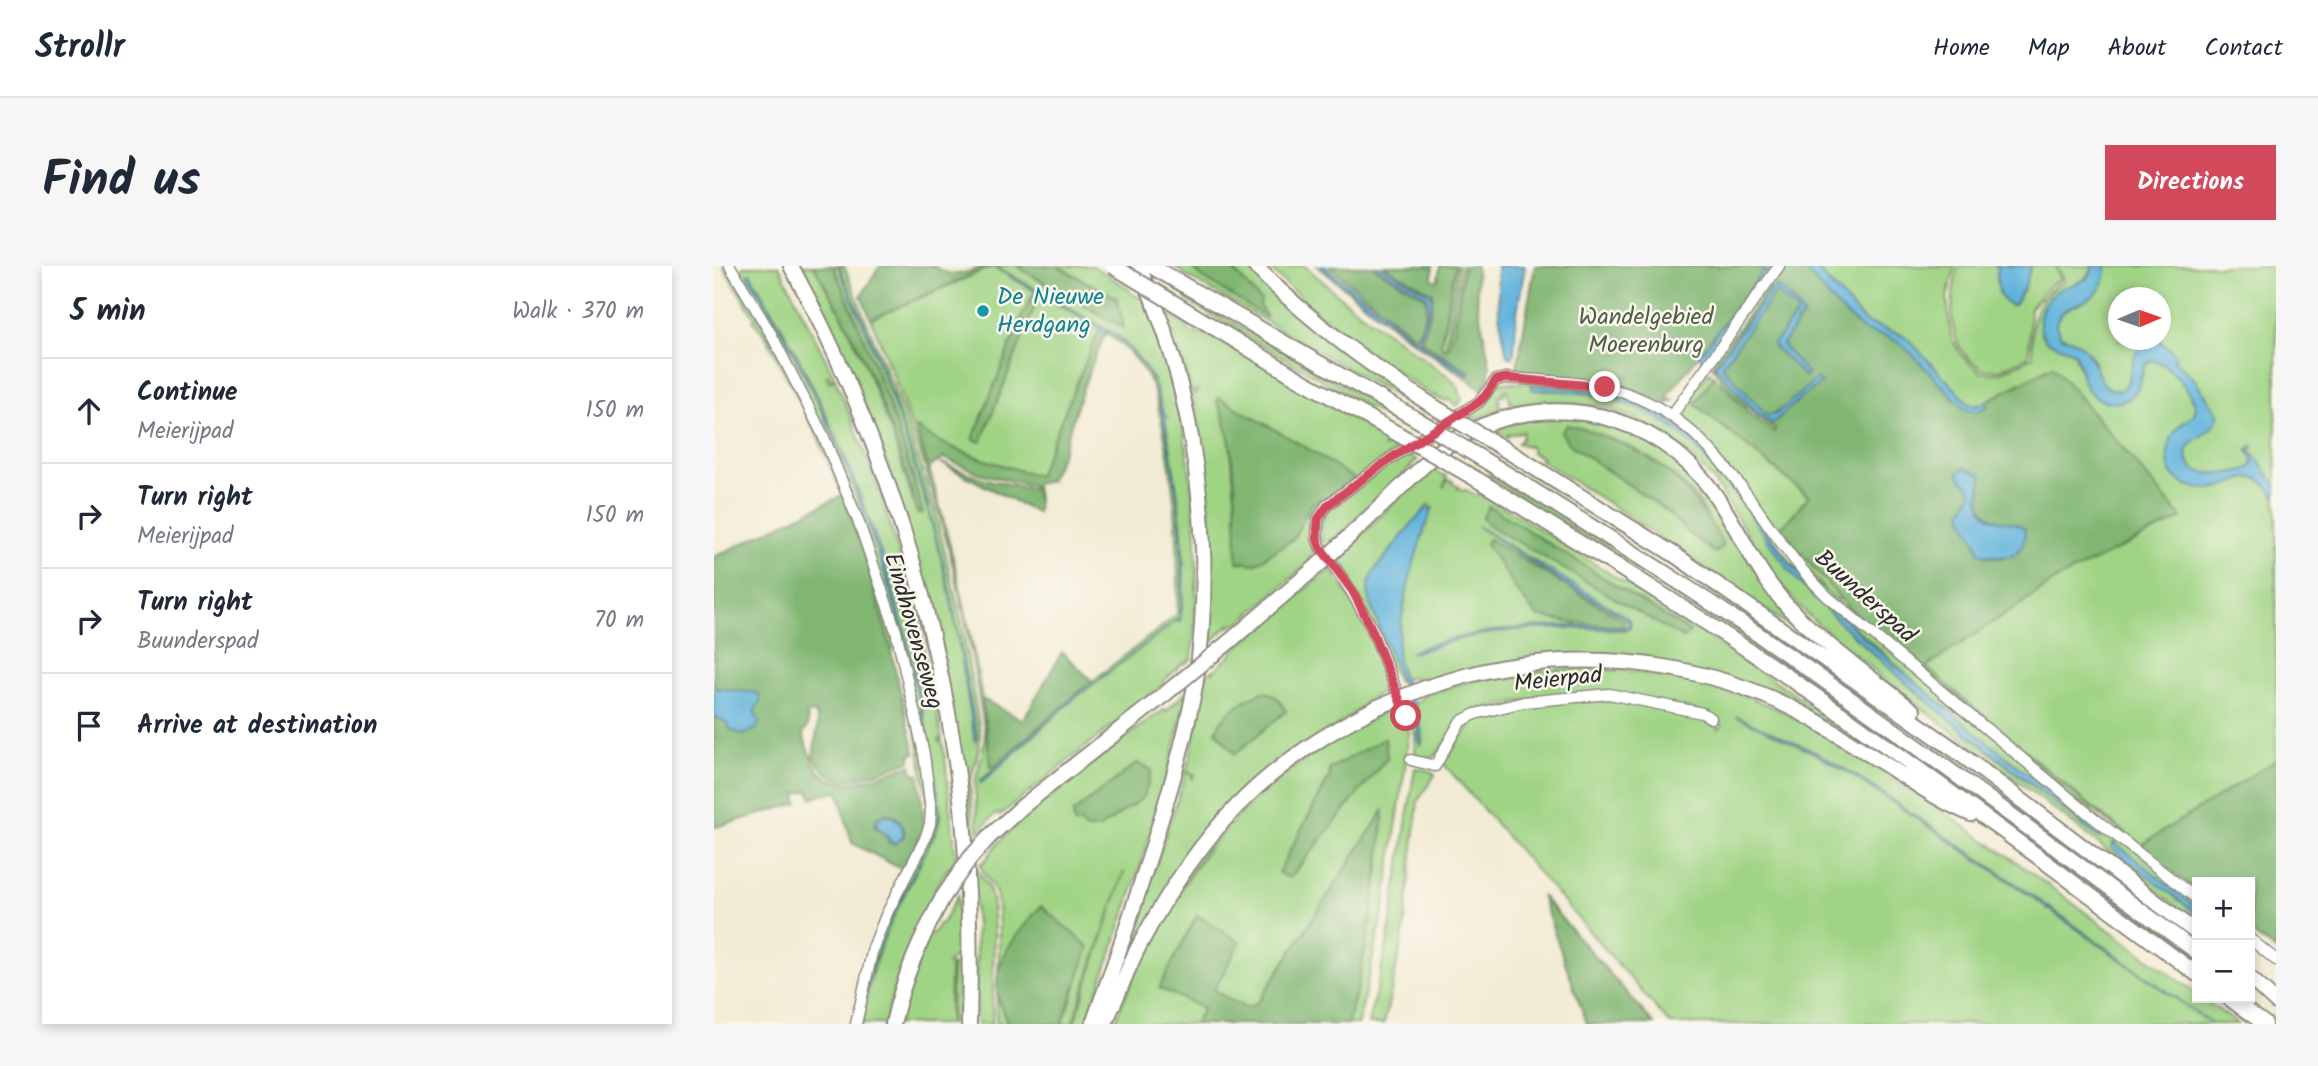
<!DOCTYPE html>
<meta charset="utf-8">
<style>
:root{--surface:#fff;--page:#f6f6f7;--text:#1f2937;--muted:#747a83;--line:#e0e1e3;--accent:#d1495b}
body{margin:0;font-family:Kalam,sans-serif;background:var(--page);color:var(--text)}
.controls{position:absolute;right:21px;bottom:21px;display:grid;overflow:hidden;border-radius:0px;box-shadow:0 4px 10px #0003}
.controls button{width:63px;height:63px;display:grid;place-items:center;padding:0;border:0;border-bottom:2px solid var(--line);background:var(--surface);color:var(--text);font:35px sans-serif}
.compass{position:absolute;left:1394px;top:21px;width:63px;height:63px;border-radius:50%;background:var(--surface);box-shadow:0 4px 10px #0003;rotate:88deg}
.stop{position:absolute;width:21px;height:21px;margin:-16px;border:5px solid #d1495b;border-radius:50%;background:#fff}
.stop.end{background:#d1495b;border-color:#fff;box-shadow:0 2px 7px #0008}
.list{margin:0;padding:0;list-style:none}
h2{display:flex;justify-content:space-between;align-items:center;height:91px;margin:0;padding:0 28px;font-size:30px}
h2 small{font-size:23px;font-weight:400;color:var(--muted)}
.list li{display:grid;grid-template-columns:46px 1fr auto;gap:21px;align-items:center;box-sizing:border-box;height:105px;padding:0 28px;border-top:2px solid var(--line)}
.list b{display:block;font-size:26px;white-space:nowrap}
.list p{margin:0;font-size:23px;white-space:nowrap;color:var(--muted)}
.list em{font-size:23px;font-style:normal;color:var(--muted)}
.icon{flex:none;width:38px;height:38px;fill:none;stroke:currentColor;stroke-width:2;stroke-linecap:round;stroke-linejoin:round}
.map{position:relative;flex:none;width:1562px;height:758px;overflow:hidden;border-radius:0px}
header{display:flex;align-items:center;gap:42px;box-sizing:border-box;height:98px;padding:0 35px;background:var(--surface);border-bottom:2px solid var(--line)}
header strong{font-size:33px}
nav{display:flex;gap:38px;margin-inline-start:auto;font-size:24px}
.intro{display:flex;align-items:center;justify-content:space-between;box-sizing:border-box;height:168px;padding:0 42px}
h1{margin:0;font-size:49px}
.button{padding:18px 32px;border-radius:0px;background:var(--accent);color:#fff;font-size:24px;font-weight:700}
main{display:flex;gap:42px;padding:0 42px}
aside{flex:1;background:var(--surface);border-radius:0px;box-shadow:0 4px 10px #0003}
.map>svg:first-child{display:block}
.green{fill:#a0d485;stroke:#668058;stroke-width:2;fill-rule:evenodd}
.forest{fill:#80b672;stroke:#56704e;stroke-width:2;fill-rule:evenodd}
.water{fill:#62b4dd;stroke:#467084;stroke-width:2}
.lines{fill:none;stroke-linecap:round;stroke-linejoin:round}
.minor-casing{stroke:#8e8b80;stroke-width:13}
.highway-casing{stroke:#8e8b80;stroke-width:18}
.minor{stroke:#fff;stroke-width:10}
.highway{stroke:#fff;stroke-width:14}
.highway-bridge-casing{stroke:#8e8b80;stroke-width:18;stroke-linecap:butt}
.highway-bridge{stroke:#fff;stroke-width:14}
.route{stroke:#d1495b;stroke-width:9}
.culture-dot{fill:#0f9aa8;stroke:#fbf7ec;stroke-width:2.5}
.labels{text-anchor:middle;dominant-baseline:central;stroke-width:5;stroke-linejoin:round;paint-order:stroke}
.culture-label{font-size:24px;fill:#0d838f;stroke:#fbf7ec;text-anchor:start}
.park-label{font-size:24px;fill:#4e5e46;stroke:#fbf7ec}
.street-label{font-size:24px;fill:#2b2b2b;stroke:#fbf7ec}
</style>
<header>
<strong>Strollr</strong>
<nav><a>Home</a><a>Map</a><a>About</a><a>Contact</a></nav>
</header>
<div class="intro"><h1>Find us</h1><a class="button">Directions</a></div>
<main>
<aside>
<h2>5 min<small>Walk · 370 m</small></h2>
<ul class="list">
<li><svg class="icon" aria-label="ahead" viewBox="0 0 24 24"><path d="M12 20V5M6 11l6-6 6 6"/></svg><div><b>Continue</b><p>Meierijpad</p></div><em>150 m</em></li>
<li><svg class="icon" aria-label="right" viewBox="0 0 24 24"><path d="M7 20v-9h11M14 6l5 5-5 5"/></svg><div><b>Turn right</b><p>Meierijpad</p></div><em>150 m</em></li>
<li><svg class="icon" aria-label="right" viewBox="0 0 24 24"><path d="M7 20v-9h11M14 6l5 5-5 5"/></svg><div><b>Turn right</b><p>Buunderspad</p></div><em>70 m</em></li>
<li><svg class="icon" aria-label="arrive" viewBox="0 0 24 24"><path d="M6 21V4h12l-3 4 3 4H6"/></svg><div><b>Arrive at destination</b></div></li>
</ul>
</aside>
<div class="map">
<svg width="1562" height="758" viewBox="0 0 1562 758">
<rect width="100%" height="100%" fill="#fbf7ec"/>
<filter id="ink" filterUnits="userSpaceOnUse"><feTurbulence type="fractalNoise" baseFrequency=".0143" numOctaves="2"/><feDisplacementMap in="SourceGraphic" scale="14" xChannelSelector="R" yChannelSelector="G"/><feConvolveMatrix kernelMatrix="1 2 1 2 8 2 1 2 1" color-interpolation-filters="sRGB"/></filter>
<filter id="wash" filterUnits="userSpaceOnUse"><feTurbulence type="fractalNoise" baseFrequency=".00686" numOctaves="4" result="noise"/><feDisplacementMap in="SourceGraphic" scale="28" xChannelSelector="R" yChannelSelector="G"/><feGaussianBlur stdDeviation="1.57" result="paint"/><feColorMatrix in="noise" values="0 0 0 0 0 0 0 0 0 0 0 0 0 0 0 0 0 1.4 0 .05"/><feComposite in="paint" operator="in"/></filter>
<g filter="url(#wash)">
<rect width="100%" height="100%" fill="#f2ebd4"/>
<!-- green -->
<path class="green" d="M9,0H14C47,55 83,116 109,174C138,242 161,312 180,382L177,386L135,245L104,171L51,69L39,55L41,53Z
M29,0H65L121,112L117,114L114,109L112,110L115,116L121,113C170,224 203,338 225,456L228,473H225V476L228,475L231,492L242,594L231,606L221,623L223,625C199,668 182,710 171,758H149V743L148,758H142L166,668L218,561L194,417L140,237L26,9ZM34,8H36C54,38 73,68 89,100C140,202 180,313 205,425C214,467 220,509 226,551L223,563L211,587L225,552L222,530L200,413L175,321L148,242L113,153L76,80Z
M85,0H100L127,47L149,93L179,171L203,248L201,216L179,150L139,44L119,0H124L151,62L125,0H130L190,148L221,246L248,359L266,467L264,486L256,516L260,572L257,575L174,199L128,88Z
M277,0L388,64H385L324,210L277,196L219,174L203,162C237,273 265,386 277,501L376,417L463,349C466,286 462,224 449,163C445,147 443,130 436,116C426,96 408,76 389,66L391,64L397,66L282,0H302L358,34L402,32L343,0H379L415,23L416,27L431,34C477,146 491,272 478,392L471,398L469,397L449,416L450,418L427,437L286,549L281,548L264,566L261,516L269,485L271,467C263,424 258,381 248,339C227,241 195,146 157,53L276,2ZM325,30L267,175L260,173L308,50Z
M461,0H476L488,11L552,51L545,40L547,35L516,0H537L718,144L713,147L705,140L701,141L471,9Z
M553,0H591L637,40L735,111L744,121L748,134L743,140L734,133L732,135L728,132L726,134L722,129L720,131C660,92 606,52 553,0Z
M603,0H606L690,68L752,109L753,106L705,75L718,34L717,28L666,0H670L719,27L717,45L708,75L756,107L752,112L694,73Z
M741,0H744L732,80L737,64L747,0H750L741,64L734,82L730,83L727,79Z
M1100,0H1241L1233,32L1237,71L1247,89L1267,107H1286L1319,91C1316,57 1317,33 1350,15L1343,0H1378C1377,28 1306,15 1332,75L1360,86L1370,117L1390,136H1407L1427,114L1431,98L1439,94C1458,99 1474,123 1482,140L1480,150L1470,156L1458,207C1469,221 1492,227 1510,220C1521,216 1535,207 1548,215C1554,218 1558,227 1562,232V494L1427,579L1373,537L1380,544L1375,545L1221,416V411L1273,454L1212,401L1345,312L1468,252L1339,100L1266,139L1258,140L1245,129L1196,75L1190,70L1151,56Z
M1244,0H1283C1284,17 1281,31 1298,40L1309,25L1317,0H1340L1347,13L1334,21L1316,42L1315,90L1286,104H1268C1263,99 1256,94 1251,89C1232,66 1238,26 1244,0Z
M1392,0H1562V219L1536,184L1539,180L1533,184C1536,188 1541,193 1538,199C1533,208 1493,209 1484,205C1480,204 1479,202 1476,198C1460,170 1503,173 1504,147L1479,112L1460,94L1462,90L1448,77L1433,78L1426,82C1422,93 1420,108 1415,118C1410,130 1393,123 1388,115C1382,106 1381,94 1374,86C1365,76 1345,77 1342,60C1337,36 1391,43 1392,0ZM1405,32H1447V74H1405Z
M470,28L680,149L695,159L691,162L674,153L473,35Z
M454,48L472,59L476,67L493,68L506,75L663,166V170L673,176L670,181L675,179L682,184L609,241L605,284H602L594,293L596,296L529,354L522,359L520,357L516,361L515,359L495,378C502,290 496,212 478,127H484L483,124L477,125ZM505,132L591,181L640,213L618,230L604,234L596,240L579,273L541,298C535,280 525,259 522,240C517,207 520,166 503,136Z
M995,106L1000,110L981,138L1095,231L1066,263L1127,333L1123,334L1113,326L966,150V144Z
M787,116L862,119L911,130L962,156L1009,203L1077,296L1483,636V642L1400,577L1397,581L1483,648V657L1379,573L1171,414L1098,353L1083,338L1058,306L999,214L966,179L925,154L887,141L848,136L797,138L793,124L789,126L790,130H785L786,143L785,144L763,153L752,147ZM819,119L871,123L937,144L962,159L1008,205L1068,288L1098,322L1200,415L1310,507L1389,568L1385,572C1284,493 1176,411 1087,318C1069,299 1056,276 1040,254C1016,220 987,180 952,157C912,130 867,125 820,124L818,123Z
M845,148L923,166L979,207L1040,302L1137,402L908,246L825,193L828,191L817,186V181L804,177L808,173L809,166L794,169V172L776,161ZM907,177C940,193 974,215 992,248C997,259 1001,273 1005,285L1000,286L977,269L950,243L855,178Z
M691,187L703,194L694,204L628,267L620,274L618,272L609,277L605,262L614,243Z
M801,194L904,258L1104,394L1242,492L1483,672C1263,509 1042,345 806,203L807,200L796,197Z
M715,201L729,210L732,209L733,212L729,222L734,214L739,215L738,217L745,221L744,223L747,225L752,224L761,229L767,228L793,243L962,349L1084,430L1143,473L1082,440L901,391L713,414L708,411L700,414L698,410L690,414C687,406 683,397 683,388C684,349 700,274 719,242L715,238L662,302L655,317L656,337L686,415L684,416L622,297L628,294L630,287ZM774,241L976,365V366L969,372L953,363L780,262ZM775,273L910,355L909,361L854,356L823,350L804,326L772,278Z
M777,208C1025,350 1253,525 1483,694V700L943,317L773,210Z
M617,304L649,351L676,419L668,422L670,426L657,432L648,441L524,532L400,726L472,507L478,508V514L481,508L472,505L484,456L492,409L499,404V406L518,388L517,386L607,310ZM549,426L562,431L572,445H517Z
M846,403L909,404L951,410L952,412L953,410L990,418V417L1028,428L1070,446L1138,484L1297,592L1483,728V732H1488L1524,758H956L729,497L760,454L759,450C818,427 901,430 961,445C977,449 994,450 1005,463L1008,460C999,446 982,445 966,441C912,427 860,426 805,435C790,437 772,440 758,446C740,453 735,479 720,491L709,492L701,487V469L690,439H696C701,453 704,466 707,479V459L699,438L707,434V431C751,413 799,406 846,403ZM1138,508L1283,605L1462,733L1336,644H1333L1334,642L1317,630Z
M473,425C450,539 411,649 372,758H360L410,606L358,758H348L363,718L296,677C281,704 281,731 295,758H282C283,717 288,672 283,631C281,618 268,610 266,597L268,598C277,588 281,579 291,570C337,525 392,489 442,448L443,449L451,443L452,445ZM422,498L437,504L429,531L411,544L371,562L367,557L403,514Z
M685,441L695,466L691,501L670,642L644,758H633L644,722L665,604L669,545L545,735C542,738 539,741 534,741C524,741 509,729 500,724L481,758H400C414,724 431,676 451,646C466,626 480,602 496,581C546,520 599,484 667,447L676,444L674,447ZM673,492L564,607L616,510L615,503Z
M701,502L717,505L721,509L704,535L690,665L670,758H654L673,680Z
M262,602L274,620L278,632L280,667L278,758H262V660L259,605Z
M244,629L245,758H237L238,700L243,699L242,693L238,692L233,698L236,699L235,758H183L214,668L220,667L224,659L229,656Z"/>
<!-- forest -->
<path class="forest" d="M100,0H119C155,80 186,163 209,247L204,248C185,180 160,110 127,47C118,31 108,16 100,0Z
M166,0C181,0 205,0 218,0C225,2 231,8 239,8C253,9 264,0 277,0L157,53L147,30Z
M302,0H343L403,32L410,62Z
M476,0H516L547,35L546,40L553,52L488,11Z
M616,0H656L711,31C715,42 708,61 701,71Z
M670,0H719L718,13L722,15L724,13L726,0H741L727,77L728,82L731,83L734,82L741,64L750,0H762L763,34L776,100L774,114L768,124L752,112L756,106L708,75L717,45L719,27Z
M821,0H1038L1053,4L1056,0H1063L1057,8L1049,6L954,129L955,134H960L952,138C939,133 926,125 912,121C876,109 837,110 799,107L803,102Z
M1070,0H1088L1122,39L1149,64L1174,71L1188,78L1251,143L1274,141L1271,136L1339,100L1468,252L1345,312L1212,401L1379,542L1427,579L1562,494V685L1536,666V616H1483V626L1387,550L1134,341L1066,263L1095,230L981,138L1000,110L1039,151L1060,166L1061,163C1046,155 1002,113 998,98ZM1063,21C1073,27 1086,40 1089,50L1068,78L1069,80L1060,79L1084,47L1066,28L1061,26L1008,100L1051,148L1056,150L1108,117L1089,130L1058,158L1001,100L1056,25ZM1250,202L1267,208C1269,217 1266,223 1266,231C1266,250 1285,256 1300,257L1301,288C1290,293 1275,293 1265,286L1263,275L1249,243L1258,228L1257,221L1250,214Z
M320,27L325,30L267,176L259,173L308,50Z
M385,64L392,67C373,104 361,146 349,185C345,195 340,204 336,215L321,218C321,227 326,239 323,247L225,196L270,213L318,223L319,220L265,207L230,192L216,201L215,205L202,161C237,187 283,197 324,210Z
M505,132L591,181L641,213L618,230L604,234L596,240L579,273L541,298L523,296C522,253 524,174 503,136Z
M853,159C869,161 885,168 899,174C953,195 980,228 1008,276V281L1005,285L1000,286L977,269L950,243L855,178L847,166Z
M129,229L149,284L176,381L201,487L196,489V495C177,501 138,520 119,511C110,506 104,498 99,490L104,459L102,447L93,448L94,460L89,467C91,476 94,485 98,493C117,536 164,509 197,499L199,507L205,508L210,556L208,566L189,604L138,577L124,525L98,532L95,524L82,528L84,537L2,561L0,558V450L12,456L17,464L42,452L40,446L42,427L0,422V291ZM173,547C184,549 192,559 190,570L182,578L175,577L173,572L160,560L163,551Z
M775,240L976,366L970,372L953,363L780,262L768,253Z
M775,273L910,355L909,361L854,356L823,350L804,326L772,278Z
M348,386L378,415L277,502L268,433L309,454Z
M549,426C561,426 566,435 572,445L521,488L502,465C509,446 531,433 549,426Z
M671,472L673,492L576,612L564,607L616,510L615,503Z
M423,497L438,504L430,531L384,563H371L367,557L360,558L359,547Z
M670,544C664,617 654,687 633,758H481L489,742L445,722L483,649L526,676L500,724C509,729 524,741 535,741C539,741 542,737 545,735Z
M827,629L940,758H873Z
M327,640L375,681L348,758H295C265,708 296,676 327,640Z"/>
<!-- water -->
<path class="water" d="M124,0L150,56L178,129L212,232L237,330L263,471L261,475C251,422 245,366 232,312C206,205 169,101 124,0Z
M279,0L407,72L438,111L449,146L453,151L451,154C463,214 476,296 466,356H461L361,432L267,517L266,514L270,512L353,438L466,352C471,290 465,226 452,166C448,149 445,130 438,114C429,95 410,74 391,64L389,66L385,61Z
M606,0H611L702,74C709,63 715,43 713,30L660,0H666L717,28L718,34L705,76L754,107L752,109C700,77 653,40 606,0Z
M783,0H811L802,52L800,89L798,92L793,90L785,48Z
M1088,0H1100L1151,56L1190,70L1196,75L1255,138L1262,140L1271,136L1274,141L1262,146L1251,143L1188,78L1174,71L1149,64L1122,39Z
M1283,0H1317L1311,20L1300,39C1280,35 1284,16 1283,0Z
M1378,0H1392C1393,47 1344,29 1342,60L1347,71C1386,76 1378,121 1400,124C1422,127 1411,98 1426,82L1446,76L1457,83L1462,90L1460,94L1479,112L1504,147C1503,174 1460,170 1476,198C1478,202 1480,204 1484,205C1493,209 1533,208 1538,199C1541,193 1536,188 1533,184L1539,179L1536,184L1562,219V232C1558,227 1554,219 1548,215C1534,206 1520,218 1507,221C1492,225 1470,222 1460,210C1449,197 1454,171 1466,159C1474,152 1481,153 1482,140C1475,123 1458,99 1439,94L1431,98C1427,106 1428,115 1423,124C1410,145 1379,138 1370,117C1366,107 1366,95 1360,86L1332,75C1319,55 1327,33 1348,22C1357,18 1368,18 1375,11C1378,7 1378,5 1378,0Z
M1049,6L1056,8L990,95L985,90Z
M36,7C123,152 188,312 215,480C219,502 229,538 224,559C195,626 154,681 149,758C147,750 150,738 152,728C162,682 181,642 203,601C210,586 223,569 224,553C225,541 222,527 220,516C216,493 212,471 208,448C174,293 118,142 33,8Z
M1063,21L1070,26L1089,48L1068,79L1094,108L1091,111L1059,79L1084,47L1063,26L1060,28L1008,100L1051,148L1056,150L1062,148L1102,113L1108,117L1089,130L1058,158L1041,145L1001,100L1056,25Z
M818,119C867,122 913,126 955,154C1017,195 1048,270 1098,322C1138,363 1181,400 1225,436C1279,481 1334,525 1390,568L1386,572C1284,492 1178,412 1087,318C1069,299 1056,276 1040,254C1016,220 987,181 952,157C912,130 867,125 820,124L816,120Z
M1250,202L1267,208C1269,218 1264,226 1266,236C1271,262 1297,250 1311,263C1311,283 1302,294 1282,290C1275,289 1271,290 1265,286C1262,271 1252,261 1248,247L1258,228C1257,217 1247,216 1244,207Z
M714,241L717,243L716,249C701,286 692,324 686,363C685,374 682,385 684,395C690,423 710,448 708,478L706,479L704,461L656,337L654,322L659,307L700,255Z
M763,260L911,350L917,355L916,362L910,364C861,362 813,360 764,369C741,373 719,382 696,387C703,382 716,379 726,376C786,359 848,358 910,362L915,360L913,353L850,317Z
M0,422L42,427L46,429V436L40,446L46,456L42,463L30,469L17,464L12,456L0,450Z
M1022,450L1101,486L1141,509L1321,631L1498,758L1336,644L1333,643L1334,642L1317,630L1138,509L1098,486Z
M171,549C182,549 190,559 189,570L182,577L177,576L172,568L162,560L164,553Z
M1400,576L1483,642V648L1401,585L1397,581Z"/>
</g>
<g filter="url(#ink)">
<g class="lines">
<!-- minor casing -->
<g class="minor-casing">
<path id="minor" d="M16,0L57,68L109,169L145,257L182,365L210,488L217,545L216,558L211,573L172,649L159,682L142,758
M958,149L1065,0
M692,450L658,362L637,325L606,280L603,272L604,253L613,239L677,192L765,136L782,114L792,112C824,114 857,115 888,121C955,134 996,178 1034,230C1060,266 1082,301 1114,331L1376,549L1483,633
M697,494L721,500L746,456L761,448L810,436L895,428L988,447L997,452
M1536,673L1562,694"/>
</g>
<!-- highway casing -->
<g class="highway-casing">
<path id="highway" d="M77,0C153,140 206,291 234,447C240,482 246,517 249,552C255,621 257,689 255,758
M437,0L704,154
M541,0C597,57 655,98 722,142
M478,48L585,113L684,168
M805,192L961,289L1241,484L1483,667
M785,203C886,266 987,328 1084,396C1219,490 1351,589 1483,686
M764,214C869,279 975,343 1077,413C1215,508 1348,609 1483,708
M625,280C645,261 666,242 686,222C703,206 719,189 738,176C818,124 926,139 988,212C1022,252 1039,305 1076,343C1113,381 1158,412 1199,445
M516,375L601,302
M711,422C740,413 769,404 799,400C901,384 1013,403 1102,455C1131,473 1160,491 1188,509C1211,524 1232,538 1257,548
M276,570L309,540L451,428
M1536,712L1562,736
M1515,732L1551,758
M179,758C189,712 207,672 229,631
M379,758C400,700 420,641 438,583C455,527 472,472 482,414C502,284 481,118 424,0
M390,758C403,733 412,705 425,680C485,567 548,498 664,441"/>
</g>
<!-- minor -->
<use href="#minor" class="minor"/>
<!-- highway -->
<use href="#highway" class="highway"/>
<!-- highway-bridge casing -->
<g class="highway-bridge-casing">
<path id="highway-bridge" d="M399,0L478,48
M722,142L805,192
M704,154L785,203
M684,168L764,214
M601,302L625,280
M451,428L516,375
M664,441L711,422
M229,631L256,592L276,570"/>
</g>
<!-- highway-bridge -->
<use href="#highway-bridge" class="highway-bridge"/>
</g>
</g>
<g class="lines" filter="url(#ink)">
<!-- route -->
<path class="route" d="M692,450L657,362L648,343L638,324L606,281L603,272L604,253L614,239L677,192L765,136L771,130L782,114L792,112L891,121"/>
</g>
<!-- markers -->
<circle class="culture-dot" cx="269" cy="45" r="7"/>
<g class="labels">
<!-- culture labels -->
<g class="culture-label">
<text x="283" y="31">De Nieuwe<tspan x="283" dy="28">Herdgang</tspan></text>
</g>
<!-- park labels -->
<g class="park-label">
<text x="932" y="51">Wandelgebied<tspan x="932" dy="28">Moerenburg</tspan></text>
</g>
<!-- street labels -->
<g class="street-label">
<text transform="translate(1151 331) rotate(42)">Buunderspad</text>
<text transform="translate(199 365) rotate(74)">Eindhovenseweg</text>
<text transform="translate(844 414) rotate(-6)">Meierpad</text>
</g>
</g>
</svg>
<div class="controls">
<button>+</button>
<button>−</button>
</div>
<svg class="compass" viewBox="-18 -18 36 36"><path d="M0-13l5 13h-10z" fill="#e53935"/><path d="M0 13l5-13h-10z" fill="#747a83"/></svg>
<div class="stop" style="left:692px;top:450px"></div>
<div class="stop end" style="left:891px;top:121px"></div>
</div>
</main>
